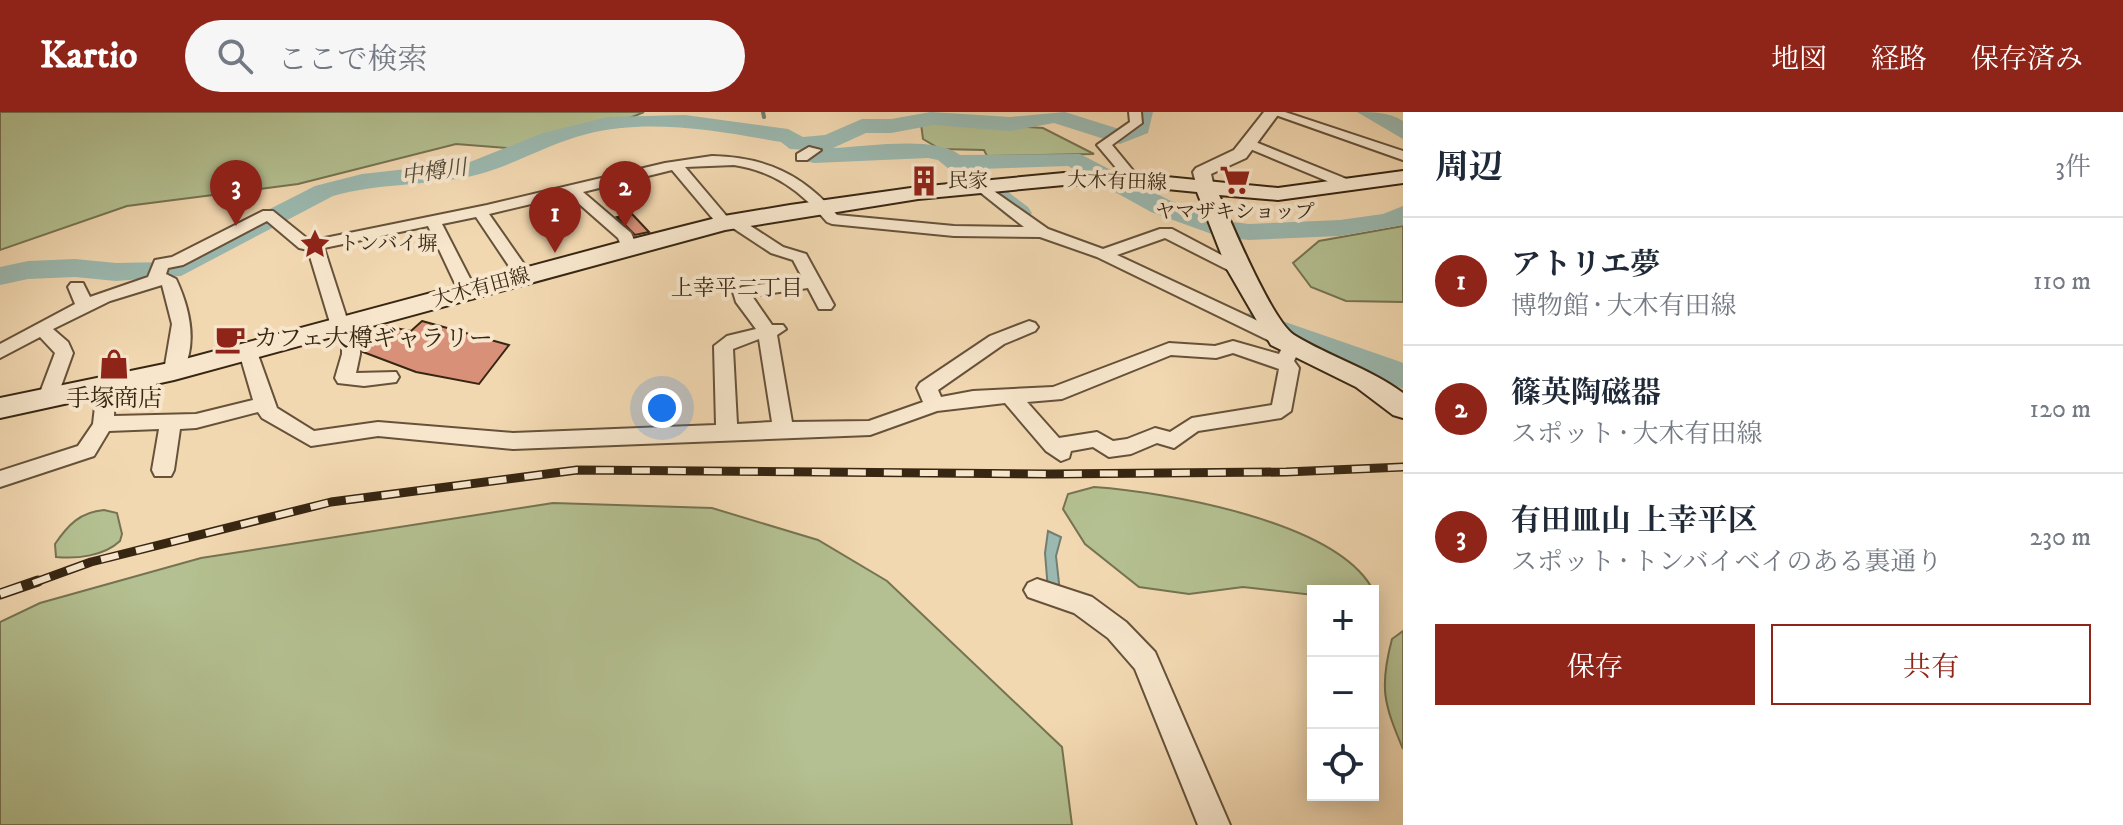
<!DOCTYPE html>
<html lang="ja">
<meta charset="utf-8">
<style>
:root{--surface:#fff;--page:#f6f6f7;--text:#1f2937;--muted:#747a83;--line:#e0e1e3;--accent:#8f2418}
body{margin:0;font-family:"IM FELL DW Pica","Noto Serif JP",serif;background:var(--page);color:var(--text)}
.controls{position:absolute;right:24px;bottom:24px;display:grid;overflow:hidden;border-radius:0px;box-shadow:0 4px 20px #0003}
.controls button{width:72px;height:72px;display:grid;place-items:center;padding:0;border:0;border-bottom:2px solid var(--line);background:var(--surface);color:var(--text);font:40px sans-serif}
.you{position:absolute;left:662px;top:296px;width:28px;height:28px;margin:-20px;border:6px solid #fff;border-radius:50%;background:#1a73e8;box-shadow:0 0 0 12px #1a73e833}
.badge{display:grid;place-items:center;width:52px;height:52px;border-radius:50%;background:var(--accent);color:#fff;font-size:26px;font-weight:700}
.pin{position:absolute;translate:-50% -66px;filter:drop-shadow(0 2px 4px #0008)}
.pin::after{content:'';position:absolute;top:42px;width:28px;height:24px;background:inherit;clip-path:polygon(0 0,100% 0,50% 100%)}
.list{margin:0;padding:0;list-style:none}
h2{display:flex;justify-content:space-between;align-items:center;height:104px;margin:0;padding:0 32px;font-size:34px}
h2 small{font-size:26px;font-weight:400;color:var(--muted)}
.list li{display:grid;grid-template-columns:52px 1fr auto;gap:24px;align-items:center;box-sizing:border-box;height:128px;padding:0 32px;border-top:2px solid var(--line)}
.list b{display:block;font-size:30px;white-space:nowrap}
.list p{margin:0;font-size:26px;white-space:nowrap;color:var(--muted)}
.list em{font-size:26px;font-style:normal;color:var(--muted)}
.actions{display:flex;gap:16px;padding:24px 32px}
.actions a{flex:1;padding:18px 0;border:2px solid var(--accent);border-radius:0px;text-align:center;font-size:28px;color:var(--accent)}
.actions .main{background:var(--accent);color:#fff}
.icon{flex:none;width:44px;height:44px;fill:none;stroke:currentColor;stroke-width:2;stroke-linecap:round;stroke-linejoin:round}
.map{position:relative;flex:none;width:1403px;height:713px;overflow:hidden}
header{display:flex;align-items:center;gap:48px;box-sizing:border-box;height:112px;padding:0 40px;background:var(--accent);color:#fff}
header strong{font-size:38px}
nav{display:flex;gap:44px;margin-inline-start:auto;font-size:28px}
.search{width:560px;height:72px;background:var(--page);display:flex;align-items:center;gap:20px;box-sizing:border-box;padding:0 28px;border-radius:44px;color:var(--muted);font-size:30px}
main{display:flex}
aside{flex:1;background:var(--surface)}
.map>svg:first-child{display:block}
.green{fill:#b4c091;stroke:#767352;stroke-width:2}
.water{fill:#9bb9b0;stroke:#737e71;stroke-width:2}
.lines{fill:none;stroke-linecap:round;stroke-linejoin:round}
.stream{stroke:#737e71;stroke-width:4}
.river{fill:#9bb9b0;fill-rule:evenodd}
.building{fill:#d89079;stroke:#372612;stroke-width:2}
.minor-casing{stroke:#66523a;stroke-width:4}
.tertiary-casing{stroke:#66523a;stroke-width:4}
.secondary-casing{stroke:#372612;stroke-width:4}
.minor{fill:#f7e6cc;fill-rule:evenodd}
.tertiary{fill:#f7e6cc;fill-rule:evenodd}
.secondary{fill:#f7e6cc;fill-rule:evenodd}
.rail-far1-casing{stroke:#372612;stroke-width:9}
.rail-casing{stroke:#372612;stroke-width:11}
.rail-far1{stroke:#f7e6cc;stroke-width:6;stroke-dasharray:18;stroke-linecap:butt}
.rail{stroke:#f7e6cc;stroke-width:8;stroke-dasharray:23;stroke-linecap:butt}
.labels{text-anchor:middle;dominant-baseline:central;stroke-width:8;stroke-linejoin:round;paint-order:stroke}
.far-poi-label{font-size:20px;fill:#372612;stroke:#f7e6cc;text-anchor:start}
.far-street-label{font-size:20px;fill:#372612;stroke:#f7e6cc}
.far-water-label{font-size:22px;font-style:italic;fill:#504b3a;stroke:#f7e6cc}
.far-neighbourhood-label{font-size:22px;fill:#372612;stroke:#f7e6cc}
.poi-label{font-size:24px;fill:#372612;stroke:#f7e6cc;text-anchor:start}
</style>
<header>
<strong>Kartio</strong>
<div class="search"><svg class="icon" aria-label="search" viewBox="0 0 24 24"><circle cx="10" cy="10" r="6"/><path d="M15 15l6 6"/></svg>ここで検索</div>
<nav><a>地図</a><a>経路</a><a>保存済み</a></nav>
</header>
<main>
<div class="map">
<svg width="1403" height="713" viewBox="0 0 1403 713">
<rect width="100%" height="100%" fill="#f2d8b1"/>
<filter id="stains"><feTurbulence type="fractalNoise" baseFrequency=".0025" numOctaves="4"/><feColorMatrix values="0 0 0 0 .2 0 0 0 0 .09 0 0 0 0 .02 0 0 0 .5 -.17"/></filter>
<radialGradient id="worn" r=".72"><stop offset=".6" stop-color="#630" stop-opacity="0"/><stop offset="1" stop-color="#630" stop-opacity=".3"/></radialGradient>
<!-- green -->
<path class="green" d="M0,0H644L618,11L520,37L456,32L298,72L127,94L0,138Z
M937,9L1043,16L1094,42L987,44L984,38L940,37L923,27L921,12Z
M1403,114V190L1346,189L1311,175L1293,151L1319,129Z
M1094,375C1165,380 1337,409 1373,478L1313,479V483L1243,475L1189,482L1139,475L1085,432L1063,397L1068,382Z
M553,391L712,396L818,428L887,469L1062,635L1072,713H0V510L40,491L201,446Z
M104,398L117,401L122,422L120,429C104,444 77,447 56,445L55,432C68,413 80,400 104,398Z
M1403,519V637C1384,592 1379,576 1392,527Z"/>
<!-- water -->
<path class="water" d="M1048,419L1061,425L1056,444L1060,480L1048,478L1045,441Z"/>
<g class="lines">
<!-- stream -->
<path class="stream" d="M763,0L764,5"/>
<!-- river -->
<path class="river" d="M931,0L1010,5L1065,0L1119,17L1129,12L1131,0H1153L1148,21L1120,32L1054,11L1010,19L934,13L891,21H866L833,36C866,35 935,23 960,43L1080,42L1169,88L1224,109L1249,112L1340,108L1383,102L1403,94V113L1340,124L1249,128L1220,125L1151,100L1068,54L978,57L1028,95L1032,101L1028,107H1010L938,48L928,46L814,51L806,49L802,44L808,38L790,37L781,30C718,19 649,6 587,22C547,32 511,55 472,64C426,74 378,71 333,84L181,164L116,169L75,165L28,167L0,173V155L28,149L75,147L116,151L165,150L315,74L362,62L470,50L543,21L608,5L685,3L788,17L803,25L825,23L862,7H891Z
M1357,0C1374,0 1389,0 1403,9V27Z
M1256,200L1398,249L1403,251V277L1357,255L1245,216L1240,209L1245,202Z"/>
</g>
<!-- building -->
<path class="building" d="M632,102L649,120L635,123L617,105Z
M422,209L509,233L479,272L416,260L363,240V235L385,214L411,219Z"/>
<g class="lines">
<!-- minor casing -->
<g class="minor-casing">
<path id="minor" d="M1129,0H1141L1142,11L1112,33L1135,61L1128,65L1123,64L1097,33L1130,10Z
M1267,0H1285L1403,39V48Z
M1248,27L1354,70L1356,73L1354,76H1344L1243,34L1241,31Z
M809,35L821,38L807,48H797V42Z
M712,44C764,45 803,62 837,103L954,114L1024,115L976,77L974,74L981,70L1048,117L1103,137L1160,117H1172L1246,156L1244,160H1232L1165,126L1117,143L1288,223L1290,228L1300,229L1302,233L1294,249L1299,256L1291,299L1281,306L1198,319L1174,336L1157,331L1131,342L1109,345L1093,335L1071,339L1069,346L1061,349L1046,339L1005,291L937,299L870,323L513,337L378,324L311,334L262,306L258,300L196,316L180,317L174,358L171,364H155L152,358L159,317L109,319L94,344L0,375V359L78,334L93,312L98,269L105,267L115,274L114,304L196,302L253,288L239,240L248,234L257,240L277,296L314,319L378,310L513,321L716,313L714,234L727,224L756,217L736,190L733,180L742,175L803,167L793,148L771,141L730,114H719L672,58L583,80L631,121L637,135L629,140L623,138L618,126L569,83L489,102L533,165L525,170L519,169L476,105L442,112L477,180L468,185L459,180L428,114L324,136L347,207H357L360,211V242L356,261L396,260L399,265L396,270L364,274L338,271L335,266L342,242V219L334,218L331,214L308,138L299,136L267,109L183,153L168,156L166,162L176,167C190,197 198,233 181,263L174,265L164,259L172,212L162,173L110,189L53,217L68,230L73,241L55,291L48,293L38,286L55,241L40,225L0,246V232L75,192L68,175L71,171H83L90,185L148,165L155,148L172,145L263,99H273L309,128H315L487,93L665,51ZM734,53C774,59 801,79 827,110L832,112L954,124L1040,125L1097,145L1274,231L1284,232L1279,242L1233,229L1215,234L1169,231L1053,275L973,279L941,285L938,278L1004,232L1035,219L1038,215L1035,211L1029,209L990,224L920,271L917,276L923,290L869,309L792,310L777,223L786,217L783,213H772L752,184L808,176L819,197H831L834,193L806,142L783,135L740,107H729L685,55ZM759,227L772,310L737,312L733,237ZM1233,241L1279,257L1272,293L1192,306L1170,320L1155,316L1127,327L1113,329L1097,320L1059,326L1027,290L1062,287L1171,243L1216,246Z
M1037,467L1092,485L1126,510L1155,540L1230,713H1198L1135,557L1108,526L1074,501L1028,485L1024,478L1028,471Z"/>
</g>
<!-- tertiary casing -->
<g class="tertiary-casing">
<path id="tertiary" d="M1264,0H1280L1246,46L1211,62L1214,75L1212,79H1198L1193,60L1196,56L1234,38Z"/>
</g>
<!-- secondary casing -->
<g class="secondary-casing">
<path id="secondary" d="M1403,59V71L1278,88L1219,83C1231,110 1272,209 1294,223C1330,245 1369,256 1403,281V306L1393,303L1356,275L1271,233L1227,157L1197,80L1126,73H1064L918,87L725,118L174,268L0,306V286L174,250L621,130L724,104L790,93L918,75L1064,61H1126L1278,76Z"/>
</g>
<!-- minor -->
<use href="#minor" class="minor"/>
<!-- tertiary -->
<use href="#tertiary" class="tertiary"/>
<!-- secondary -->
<use href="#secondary" class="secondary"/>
<!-- rail-far1 casing -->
<g class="rail-far1-casing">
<path id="rail-far1" d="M33,471L91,450L331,390L577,358L1050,362L1286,360L1403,355"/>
</g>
<!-- rail casing -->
<g class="rail-casing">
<path id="rail" d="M0,482L38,469"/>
</g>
<!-- rail-far1 -->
<use href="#rail-far1" class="rail-far1"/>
<!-- rail -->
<use href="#rail" class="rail"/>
</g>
<!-- icons -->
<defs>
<g id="supermarket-bare" transform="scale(2.4)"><path d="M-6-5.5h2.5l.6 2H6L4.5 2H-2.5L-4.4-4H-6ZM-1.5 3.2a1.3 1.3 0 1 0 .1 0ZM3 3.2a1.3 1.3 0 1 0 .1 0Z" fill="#8f2418" stroke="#f7e6cc" stroke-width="2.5" paint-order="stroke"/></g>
<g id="building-bare" transform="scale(2.4)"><path d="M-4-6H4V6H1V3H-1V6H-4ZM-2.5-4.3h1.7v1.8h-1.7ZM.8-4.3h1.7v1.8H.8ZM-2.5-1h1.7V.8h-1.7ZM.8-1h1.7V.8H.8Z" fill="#8f2418" stroke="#f7e6cc" stroke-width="2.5" paint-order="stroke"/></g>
<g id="sight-bare" transform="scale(2.4)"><path d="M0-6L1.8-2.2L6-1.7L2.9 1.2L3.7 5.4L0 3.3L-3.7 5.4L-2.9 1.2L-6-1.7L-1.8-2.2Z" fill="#8f2418" stroke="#f7e6cc" stroke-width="2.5" paint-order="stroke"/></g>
<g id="cafe-bare" transform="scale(2.4)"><path d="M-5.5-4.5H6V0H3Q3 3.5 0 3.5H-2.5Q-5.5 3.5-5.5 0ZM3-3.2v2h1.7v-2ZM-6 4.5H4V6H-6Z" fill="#8f2418" stroke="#f7e6cc" stroke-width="2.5" paint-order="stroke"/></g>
<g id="shop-bare" transform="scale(2.4)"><path d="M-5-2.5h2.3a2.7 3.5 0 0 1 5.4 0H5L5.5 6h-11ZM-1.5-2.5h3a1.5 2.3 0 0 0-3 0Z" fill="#8f2418" stroke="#f7e6cc" stroke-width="2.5" paint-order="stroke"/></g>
</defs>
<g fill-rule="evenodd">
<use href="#supermarket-bare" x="1235" y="68"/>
<use href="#building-bare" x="924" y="69"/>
<use href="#sight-bare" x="315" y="132"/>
<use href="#cafe-bare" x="230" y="227"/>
<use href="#shop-bare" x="114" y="252"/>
</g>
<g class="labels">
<!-- far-poi labels -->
<g class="far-poi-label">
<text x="948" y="69">民家</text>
<text x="1235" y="100" text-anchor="middle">ヤマザキショップ</text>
<text x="339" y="132">トンバイ塀</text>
</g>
<!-- far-street labels -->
<g class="far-street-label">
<text transform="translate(1117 70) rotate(2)">大木有田線</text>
<text transform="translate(481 176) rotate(-15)">大木有田線</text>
</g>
<!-- far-water labels -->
<g class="far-water-label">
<text transform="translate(434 60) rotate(-8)">中樽川</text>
</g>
<!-- far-neighbourhood labels -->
<g class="far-neighbourhood-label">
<text x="737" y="176">上幸平二丁目</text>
</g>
<!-- poi labels -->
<g class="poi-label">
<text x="254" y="227">カフェ大樽ギャラリー</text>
<text x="114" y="287" text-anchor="middle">手塚商店</text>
</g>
</g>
<rect width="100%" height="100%" filter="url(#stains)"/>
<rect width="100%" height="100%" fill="url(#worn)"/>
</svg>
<div class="controls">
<button>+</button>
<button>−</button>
<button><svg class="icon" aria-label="locate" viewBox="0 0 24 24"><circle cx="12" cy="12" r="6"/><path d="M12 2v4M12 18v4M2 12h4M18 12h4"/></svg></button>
</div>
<div class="you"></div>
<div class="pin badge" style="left:555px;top:141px">1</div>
<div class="pin badge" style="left:625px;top:115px">2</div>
<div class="pin badge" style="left:236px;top:114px">3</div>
</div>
<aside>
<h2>周辺<small>3件</small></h2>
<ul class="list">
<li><span class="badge">1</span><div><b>アトリエ夢</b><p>博物館 · 大木有田線</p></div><em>110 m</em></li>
<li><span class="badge">2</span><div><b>篠英陶磁器</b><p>スポット · 大木有田線</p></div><em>120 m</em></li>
<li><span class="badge">3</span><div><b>有田皿山 上幸平区</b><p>スポット · トンバイベイのある裏通り</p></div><em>230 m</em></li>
</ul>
<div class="actions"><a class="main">保存</a><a>共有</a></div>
</aside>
</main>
